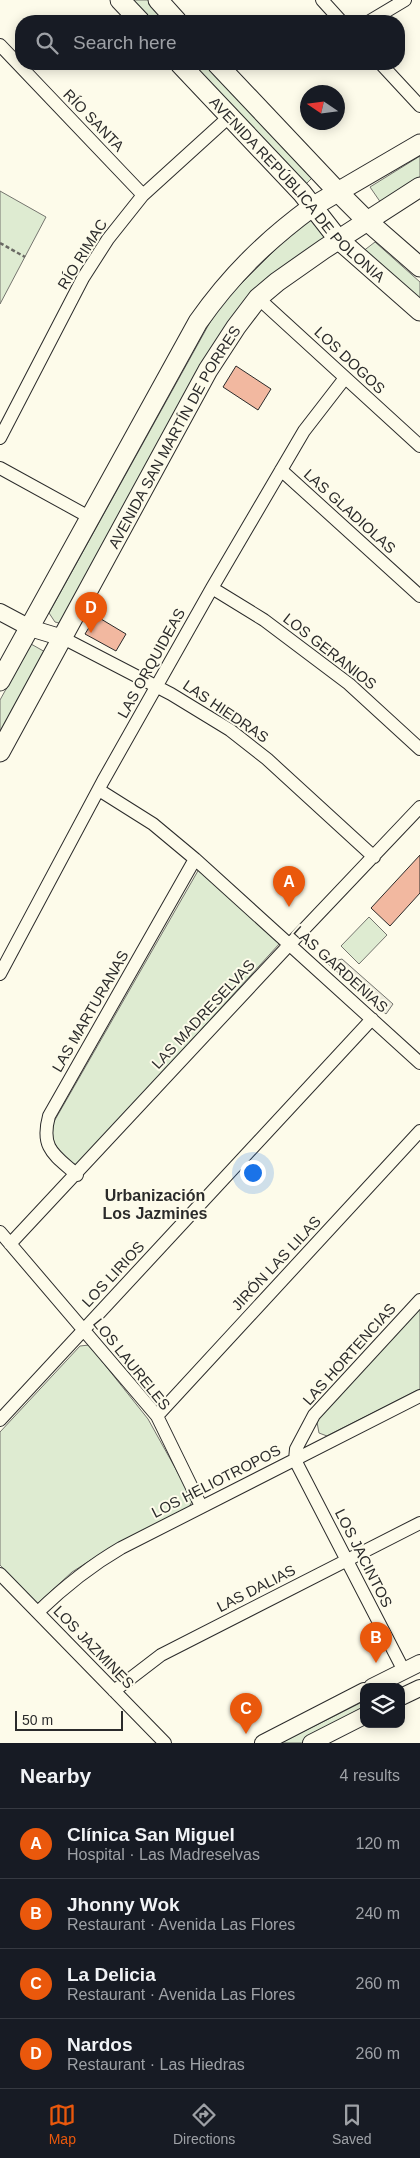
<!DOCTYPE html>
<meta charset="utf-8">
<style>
:root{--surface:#171b24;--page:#20242c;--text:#f1f3f6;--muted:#9ea1a6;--line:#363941;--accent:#ea580c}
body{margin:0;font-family:Helvetica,sans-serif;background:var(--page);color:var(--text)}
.controls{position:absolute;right:15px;bottom:15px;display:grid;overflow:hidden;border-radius:10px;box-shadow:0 2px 12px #0003}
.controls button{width:45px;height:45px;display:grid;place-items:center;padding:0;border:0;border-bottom:1px solid var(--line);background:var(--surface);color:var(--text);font:25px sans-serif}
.compass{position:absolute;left:300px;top:85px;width:45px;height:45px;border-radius:50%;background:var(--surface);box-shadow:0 2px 12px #0003;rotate:283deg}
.scale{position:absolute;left:15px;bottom:12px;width:108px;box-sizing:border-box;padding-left:5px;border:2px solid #2b2b2b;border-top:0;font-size:14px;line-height:18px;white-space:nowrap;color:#2b2b2b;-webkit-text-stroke:4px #fdfbea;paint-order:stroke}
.you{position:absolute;left:252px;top:1172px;width:18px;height:18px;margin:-12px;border:4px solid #fff;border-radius:50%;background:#1a73e8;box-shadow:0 0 0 8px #1a73e833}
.badge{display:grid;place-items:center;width:32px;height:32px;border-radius:50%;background:var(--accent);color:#fff;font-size:16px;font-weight:700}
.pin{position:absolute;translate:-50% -41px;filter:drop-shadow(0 1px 2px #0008)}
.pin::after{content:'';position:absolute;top:26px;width:18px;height:15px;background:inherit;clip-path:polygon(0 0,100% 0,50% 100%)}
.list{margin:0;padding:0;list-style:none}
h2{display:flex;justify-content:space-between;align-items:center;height:65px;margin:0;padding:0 20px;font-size:21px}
h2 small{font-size:16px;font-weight:400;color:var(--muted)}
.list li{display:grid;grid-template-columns:32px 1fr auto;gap:15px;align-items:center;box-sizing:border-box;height:70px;padding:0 20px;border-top:1px solid var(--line)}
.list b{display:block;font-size:19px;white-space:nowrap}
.list p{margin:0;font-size:16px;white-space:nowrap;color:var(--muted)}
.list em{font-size:16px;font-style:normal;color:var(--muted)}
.icon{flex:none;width:28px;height:28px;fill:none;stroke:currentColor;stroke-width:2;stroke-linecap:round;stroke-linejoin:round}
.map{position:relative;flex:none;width:420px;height:1743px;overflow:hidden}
.search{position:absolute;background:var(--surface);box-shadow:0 2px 12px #0003;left:15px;right:15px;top:15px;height:55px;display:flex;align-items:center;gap:12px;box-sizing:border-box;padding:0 18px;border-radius:20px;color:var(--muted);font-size:19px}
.sheet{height:345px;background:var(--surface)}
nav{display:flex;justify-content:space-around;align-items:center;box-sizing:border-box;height:70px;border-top:1px solid var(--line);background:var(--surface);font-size:14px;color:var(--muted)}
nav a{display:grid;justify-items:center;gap:2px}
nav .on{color:var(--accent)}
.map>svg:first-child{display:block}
.green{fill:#deebd1;stroke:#74746e}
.parking{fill:#eceadb;stroke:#74746e}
.building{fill:#f2b8a0;stroke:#2b2b2b}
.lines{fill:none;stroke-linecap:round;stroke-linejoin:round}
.minor-casing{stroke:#2b2b2b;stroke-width:14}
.tertiary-casing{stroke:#2b2b2b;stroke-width:18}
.secondary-casing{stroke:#2b2b2b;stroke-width:21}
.path{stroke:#6a6964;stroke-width:2.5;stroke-dasharray:4 2.5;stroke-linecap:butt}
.minor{stroke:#fdfbea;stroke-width:12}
.tertiary{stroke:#fdfbea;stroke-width:16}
.secondary{stroke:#fdfbea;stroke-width:19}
.labels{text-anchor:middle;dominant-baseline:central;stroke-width:4;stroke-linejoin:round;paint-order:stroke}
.street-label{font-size:15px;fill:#2b2b2b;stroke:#fdfbea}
.neighbourhood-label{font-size:16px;font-weight:bold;fill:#2b2b2b;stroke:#fdfbea}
</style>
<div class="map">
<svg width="420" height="1743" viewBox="0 0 420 1743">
<rect width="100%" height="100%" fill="#fdfbea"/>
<!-- green -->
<path class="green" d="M130,0H149L169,21H150Z
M189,64H209L314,176L304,186Z
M420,156V179L381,203L370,187Z
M0,191L46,217L0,304Z
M308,220L317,222L324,232V239L260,291L63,624L55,622L49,613L219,306L300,225Z
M375,242L420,282V302L362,252Z
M31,644L47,653L0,740V700Z
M199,869L280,943L78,1165L65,1161L52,1139V1125Z
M369,917L387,935L359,964L341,946Z
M420,1308V1389L327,1436L319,1433L316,1417Z
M89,1345L148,1419L193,1500L189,1507L105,1551L72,1572L37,1604L0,1565V1432L80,1346Z
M364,1701V1714L305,1743H281Z"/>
<!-- parking -->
<path class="parking" d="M342,959L393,1004L386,1014L327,963Z"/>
<!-- building -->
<path class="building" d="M236,366L271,389L258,410L223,387Z
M96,616L126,634L116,651L85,634Z
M420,855V893L390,926L371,908Z"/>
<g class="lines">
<!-- minor casing -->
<g class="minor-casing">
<path id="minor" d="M322,0L341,21
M370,21L405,0
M0,45L143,195
M381,64L420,106
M258,298L420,446
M0,438L83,278L108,239L143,195L230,116
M0,468L91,518
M281,470L420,596
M212,588L264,620L349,684L420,749
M63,638L171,694L230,730L267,759L374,857
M99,790L153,824L195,859L420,1063
M0,974L103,781L212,588L304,431L345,378
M77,1175C55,1155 40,1149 49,1116L195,859
M0,1232L157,1416L201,1506
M10,1244L289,945L420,807
M157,1416L420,1131
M0,1420L372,1019
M0,1574L165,1743
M38,1612C64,1587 90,1566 121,1548L420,1396
M404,1671L295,1460L296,1449L314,1415L420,1300
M114,1691L161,1655L420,1523"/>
</g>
<!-- tertiary casing -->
<g class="tertiary-casing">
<path id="tertiary" d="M0,612L30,628L63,638
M372,1687L420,1663
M401,1697L420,1688
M263,1743L364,1691
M311,1743L364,1716"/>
</g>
<!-- secondary casing -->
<g class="secondary-casing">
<g id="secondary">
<path d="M120,0L140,21"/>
<path d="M158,0L177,21"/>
<path id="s1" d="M180,64L302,193L338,239L420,311"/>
<path d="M217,64L338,192L366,220L420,267"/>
<path d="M0,681L198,322C231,275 266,241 312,207L420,144"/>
<path id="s2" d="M0,752L208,370L236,327L258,298L277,282L324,249L420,187"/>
</g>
</g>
<!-- path -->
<path class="path" d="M0,243L25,257"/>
<!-- minor -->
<use href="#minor" class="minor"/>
<!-- tertiary -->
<use href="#tertiary" class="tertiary"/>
<!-- secondary -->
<use href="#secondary" class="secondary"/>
</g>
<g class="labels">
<!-- street labels -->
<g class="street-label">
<text transform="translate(94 120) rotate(46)">RÍO SANTA</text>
<text stroke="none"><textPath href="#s1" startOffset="172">AVENIDA REPÚBLICA DE POLONIA</textPath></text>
<text transform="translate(82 254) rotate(-58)">RÍO RIMAC</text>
<text transform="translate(350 360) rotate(43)">LOS DOGOS</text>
<text stroke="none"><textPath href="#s2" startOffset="360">AVENIDA SAN MARTÍN DE PORRES</textPath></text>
<text transform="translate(350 511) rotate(42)">LAS GLADIOLAS</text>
<text transform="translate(330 651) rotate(38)">LOS GERANIOS</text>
<text transform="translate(151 663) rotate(-61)">LAS ORQUIDEAS</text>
<text transform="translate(226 711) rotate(34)">LAS HIEDRAS</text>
<text transform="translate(341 969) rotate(42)">LAS GARDENIAS</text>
<text transform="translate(90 1011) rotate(-60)">LAS MARTURANAS</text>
<text transform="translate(203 1014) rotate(-47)">LAS MADRESELVAS</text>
<text transform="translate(276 1263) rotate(-47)">JIRÓN LAS LILAS</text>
<text transform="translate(113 1274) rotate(-47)">LOS LIRIOS</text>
<text transform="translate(349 1354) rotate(-48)">LAS HORTENCIAS</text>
<text transform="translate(132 1364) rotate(51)">LOS LAURELES</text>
<text transform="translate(216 1481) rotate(-27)">LOS HELIOTROPOS</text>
<text transform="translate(364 1558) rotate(63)">LOS JACINTOS</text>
<text transform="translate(256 1588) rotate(-27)">LAS DALIAS</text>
<text transform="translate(94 1647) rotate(46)">LOS JAZMINES</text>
</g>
<!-- neighbourhood labels -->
<g class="neighbourhood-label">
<text x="155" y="1195">Urbanización<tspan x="155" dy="18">Los Jazmines</tspan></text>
</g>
</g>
</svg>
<div class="controls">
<button><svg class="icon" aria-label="layers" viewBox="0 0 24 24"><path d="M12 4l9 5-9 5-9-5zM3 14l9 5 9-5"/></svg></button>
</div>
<svg class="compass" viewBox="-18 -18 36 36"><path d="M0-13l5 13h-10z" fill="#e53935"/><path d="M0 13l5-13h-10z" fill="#9ea1a6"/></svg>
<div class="scale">50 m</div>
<div class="you"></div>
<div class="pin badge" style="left:289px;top:907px">A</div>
<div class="pin badge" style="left:376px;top:1663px">B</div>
<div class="pin badge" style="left:246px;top:1734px">C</div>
<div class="pin badge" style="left:91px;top:633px">D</div>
<div class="search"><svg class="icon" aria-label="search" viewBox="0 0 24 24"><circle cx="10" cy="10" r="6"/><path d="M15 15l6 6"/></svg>Search here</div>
</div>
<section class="sheet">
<h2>Nearby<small>4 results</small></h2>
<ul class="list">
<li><span class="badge">A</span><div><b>Clínica San Miguel</b><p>Hospital · Las Madreselvas</p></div><em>120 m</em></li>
<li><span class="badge">B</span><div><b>Jhonny Wok</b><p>Restaurant · Avenida Las Flores</p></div><em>240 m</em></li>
<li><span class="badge">C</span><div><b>La Delicia</b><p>Restaurant · Avenida Las Flores</p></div><em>260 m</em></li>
<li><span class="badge">D</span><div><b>Nardos</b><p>Restaurant · Las Hiedras</p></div><em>260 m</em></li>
</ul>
</section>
<nav>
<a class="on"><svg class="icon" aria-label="map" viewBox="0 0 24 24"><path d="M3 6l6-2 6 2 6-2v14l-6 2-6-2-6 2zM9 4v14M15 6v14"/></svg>Map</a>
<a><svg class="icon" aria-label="directions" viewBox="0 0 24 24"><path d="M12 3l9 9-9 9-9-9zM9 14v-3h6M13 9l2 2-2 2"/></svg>Directions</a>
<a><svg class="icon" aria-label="saved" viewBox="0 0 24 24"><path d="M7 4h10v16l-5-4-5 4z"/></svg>Saved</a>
</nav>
